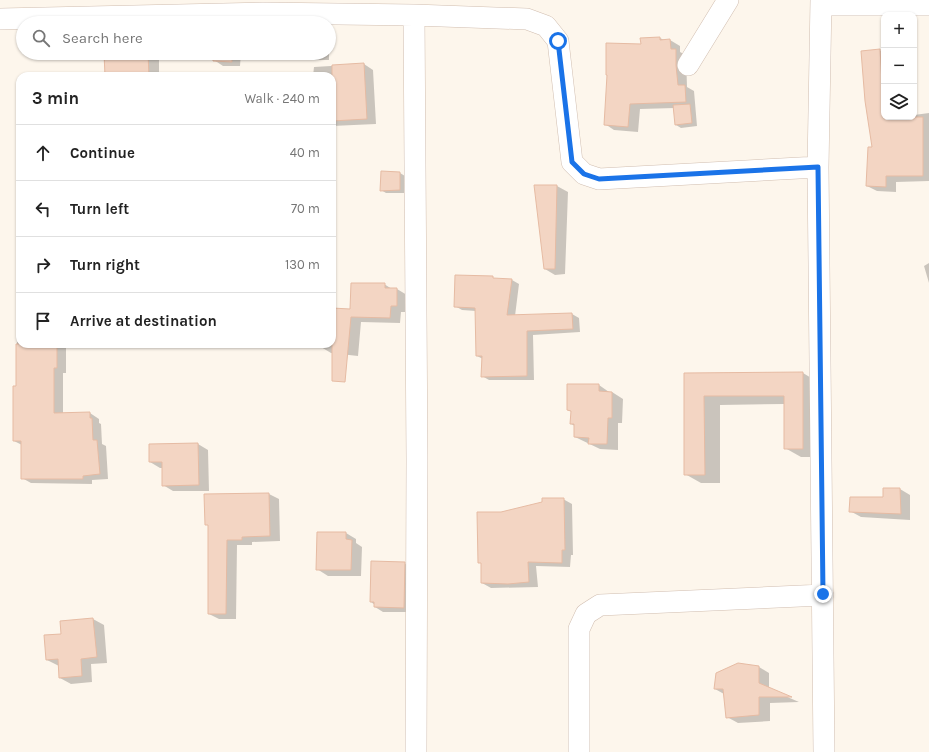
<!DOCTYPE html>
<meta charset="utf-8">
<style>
:root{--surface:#fff;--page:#f2f2f2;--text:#222;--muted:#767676;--line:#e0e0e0}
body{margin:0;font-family:Karla,sans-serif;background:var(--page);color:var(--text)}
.controls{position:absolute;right:12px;top:12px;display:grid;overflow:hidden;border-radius:8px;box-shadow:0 1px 3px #0004}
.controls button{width:36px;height:36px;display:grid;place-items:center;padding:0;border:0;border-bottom:1px solid var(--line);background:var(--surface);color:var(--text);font:20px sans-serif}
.stop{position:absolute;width:12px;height:12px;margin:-9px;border:3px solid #1a73e8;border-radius:50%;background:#fff}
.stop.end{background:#1a73e8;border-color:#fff;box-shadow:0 1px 4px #0008}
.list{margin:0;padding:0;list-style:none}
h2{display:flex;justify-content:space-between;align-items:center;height:52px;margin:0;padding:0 16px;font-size:17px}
h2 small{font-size:13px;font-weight:400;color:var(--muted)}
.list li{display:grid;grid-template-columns:26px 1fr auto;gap:12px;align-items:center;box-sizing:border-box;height:56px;padding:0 16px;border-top:1px solid var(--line)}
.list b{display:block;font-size:15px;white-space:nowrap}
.list em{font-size:13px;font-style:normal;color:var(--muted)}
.icon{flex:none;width:22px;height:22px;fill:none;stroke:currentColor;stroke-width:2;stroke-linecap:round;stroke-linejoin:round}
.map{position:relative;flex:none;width:929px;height:752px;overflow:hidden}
.search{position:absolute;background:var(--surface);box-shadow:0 1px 3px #0004;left:16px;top:16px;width:320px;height:44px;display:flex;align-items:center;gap:10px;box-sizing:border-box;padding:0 14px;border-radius:22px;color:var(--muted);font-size:15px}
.panel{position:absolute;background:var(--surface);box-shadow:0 1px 3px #0004;left:16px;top:72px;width:320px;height:276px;border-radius:12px}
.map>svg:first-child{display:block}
.shadow{fill:#0003}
.building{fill:#f3d5c3;stroke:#e6bba3}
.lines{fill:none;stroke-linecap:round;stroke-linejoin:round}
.minor-casing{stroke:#d1beb0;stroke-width:22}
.minor{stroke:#fff;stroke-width:21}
.route{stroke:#1a73e8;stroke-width:5}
</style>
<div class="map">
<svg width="929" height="752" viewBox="0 0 929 752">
<rect width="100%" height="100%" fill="#fdf6ec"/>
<!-- shadow -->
<path class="shadow" d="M329,31L330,32L329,52Z
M660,38L664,40H670L680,46V52L686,55L687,87L694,91L697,126L681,128L676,125L675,108L640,109L638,132L614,130L605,124L642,45Z
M879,50L884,53V117H914V115L929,113V104V181L896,182V192L877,191L867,186L873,148Z
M105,53H149L159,59V76H106Z
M214,53H241L240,66H223L214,60Z
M274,53H329V60H283L274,55Z
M364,64L373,70L376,124L332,126V76H313L314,67Z
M400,173L405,176L404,193H386L381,190Z
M536,186H557L568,192L565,274L555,275L545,269Z
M929,263V283L924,266Z
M492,277L495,279L512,280L519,284L515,316L572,314L579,318L580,332L533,335L534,380H489L482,376L483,359L477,356L476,311L462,310L455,306Z
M384,284L392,289H397L407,295V312H401L400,323L361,322L358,356L331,353L321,347V344H332V309L351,310Z
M17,342H20V344H66V373H63V414L90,413L99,419V423L101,424L102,444L106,446L108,479L92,480V484L31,483L22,478V445L14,441L17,387Z
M803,373L818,382L819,457H801L785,448V404L720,405V483H701L685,474V374Z
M599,385L609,392H612L623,399L622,423H618V450L600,449L575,437V426L571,424L572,412L568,410Z
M198,444L208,450L209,491H173L163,485V468H160L150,462V445Z
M900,489L910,495V520L861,517L850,511L884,498Z
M269,494L279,499L280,541L252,542V545H237L236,619H219L209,614V526L206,524Z
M563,499L572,504L573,555H571L570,567L536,566L538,587L491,588L482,583V563L479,562Z
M346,533L356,539V543L362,547L361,576H328L317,569Z
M404,563L412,568V612H383L375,607V605L371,602Z
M93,619L104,625L107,663L91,664L92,682L71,684L60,678L59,666L47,660L62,635L61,622Z
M759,667L769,673V689L799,702L770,703V721L738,723L727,717L724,694L715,689Z"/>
<!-- building -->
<path class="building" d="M660,37V40L670,39L671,49H676V65L678,85H685L686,102L630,104L628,127L604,125L607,75H606V43L641,44L640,38Z
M880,49L884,117H923V176H886V187L866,186L868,147H872L865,101L861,51Z
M104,53H148L149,76H105Z
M213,53H232V62L213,61Z
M364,63L367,119L332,121V65Z
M690,104L692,123L675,125L673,105Z
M381,171L400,172V190L380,191Z
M534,185H557L555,269H544Z
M455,275L493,276V278L512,279L507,315L572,313L573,329L527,331V376L481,377L482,356H476L475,308L454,307Z
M351,283H385V288H397V306H391L390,318L351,317L345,382L332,381V308L350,309Z
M16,344H57V368H54V413L90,412V418H92L93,440H97L100,474L83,476V479H21V441H13V386H16Z
M803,372V449H784V396H704L705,475H684V373Z
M567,384H599V391L612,392V418H608L607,444H588L589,438L574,437V424H570L571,411L567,410Z
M198,443L199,485L162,486V462H149V444Z
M883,488H900L901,514L849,512L850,497H883Z
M269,493L270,536L242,537V540H227L226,614H208V525H205L204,494Z
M542,498H564L565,550H562V563L528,562L529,582L508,584L481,583V563H478L477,512H501L542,502Z
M317,532H346V539L352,540L351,570H316Z
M371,561L405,562L404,608L374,607V602H370Z
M93,618L97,657L81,659L82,676L59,678L58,659L46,660L44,635L61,634L60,621Z
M738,663L759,666V683L792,697H759V715L726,718L723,689H714L716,673Z"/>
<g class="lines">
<!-- minor casing -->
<g class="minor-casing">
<path id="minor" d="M821,0L818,167L824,752
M821,5H929
M414,15L417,460L416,752
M0,19L263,13L414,15L527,19L546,26L558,41L572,162L584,174L599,179L818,167
M688,65L728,0
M579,752V629L586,614L600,605L823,595"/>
</g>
<!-- minor -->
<use href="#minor" class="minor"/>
</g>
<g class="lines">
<!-- route -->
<path class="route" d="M558,41L572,162L584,174L599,179L818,167L823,594"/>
</g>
</svg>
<div class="controls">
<button>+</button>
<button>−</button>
<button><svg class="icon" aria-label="layers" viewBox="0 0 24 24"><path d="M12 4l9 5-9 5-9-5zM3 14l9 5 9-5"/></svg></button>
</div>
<div class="stop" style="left:558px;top:41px"></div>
<div class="stop end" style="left:823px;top:594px"></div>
<div class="search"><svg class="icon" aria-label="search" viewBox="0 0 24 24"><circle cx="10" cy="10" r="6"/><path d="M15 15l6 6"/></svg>Search here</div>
<section class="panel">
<h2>3 min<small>Walk · 240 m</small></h2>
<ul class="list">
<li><svg class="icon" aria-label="ahead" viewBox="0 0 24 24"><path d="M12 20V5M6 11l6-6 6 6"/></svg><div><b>Continue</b></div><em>40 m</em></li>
<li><svg class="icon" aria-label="left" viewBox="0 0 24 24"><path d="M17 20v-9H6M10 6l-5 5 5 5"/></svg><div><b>Turn left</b></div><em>70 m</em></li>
<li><svg class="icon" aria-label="right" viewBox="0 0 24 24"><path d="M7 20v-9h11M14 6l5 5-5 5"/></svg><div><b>Turn right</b></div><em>130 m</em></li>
<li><svg class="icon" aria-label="arrive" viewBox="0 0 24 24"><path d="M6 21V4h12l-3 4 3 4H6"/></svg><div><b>Arrive at destination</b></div></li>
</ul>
</section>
</div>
